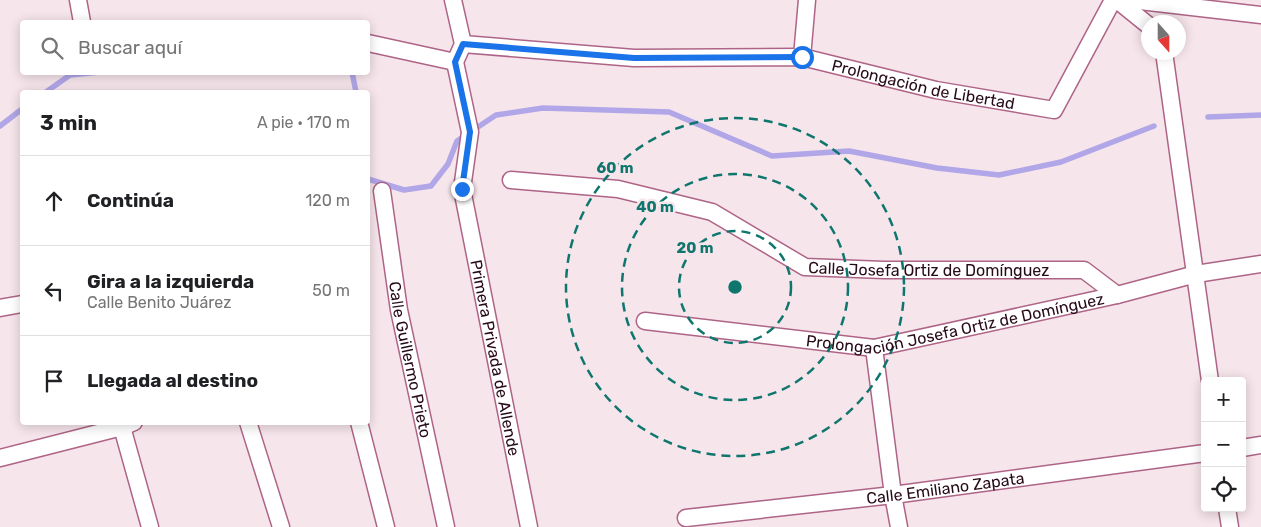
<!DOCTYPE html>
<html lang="es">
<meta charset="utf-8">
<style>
:root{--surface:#fff;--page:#f2f2f2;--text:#202124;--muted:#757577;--line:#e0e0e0}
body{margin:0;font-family:Rubik,sans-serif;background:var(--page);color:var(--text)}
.controls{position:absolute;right:15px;bottom:15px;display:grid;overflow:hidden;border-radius:5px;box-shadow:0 2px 12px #0003}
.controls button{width:45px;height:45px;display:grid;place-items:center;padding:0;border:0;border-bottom:1px solid var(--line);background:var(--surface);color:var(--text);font:25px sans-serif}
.compass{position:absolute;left:1141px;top:15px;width:45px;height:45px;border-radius:50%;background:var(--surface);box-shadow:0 2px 12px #0003;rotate:159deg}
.stop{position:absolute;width:15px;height:15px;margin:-11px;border:4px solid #1a73e8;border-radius:50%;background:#fff}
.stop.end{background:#1a73e8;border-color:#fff;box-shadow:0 1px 5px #0008}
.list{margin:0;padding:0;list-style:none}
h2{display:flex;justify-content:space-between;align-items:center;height:65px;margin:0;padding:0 20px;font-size:21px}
h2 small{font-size:16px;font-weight:400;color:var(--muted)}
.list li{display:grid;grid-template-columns:32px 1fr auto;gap:15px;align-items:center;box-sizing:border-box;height:90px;padding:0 20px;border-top:1px solid var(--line)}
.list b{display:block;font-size:19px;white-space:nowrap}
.list p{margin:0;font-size:16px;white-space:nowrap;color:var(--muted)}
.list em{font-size:16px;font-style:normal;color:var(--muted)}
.icon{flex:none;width:28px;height:28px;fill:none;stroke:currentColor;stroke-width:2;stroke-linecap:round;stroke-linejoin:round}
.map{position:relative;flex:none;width:1261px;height:527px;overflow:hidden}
.search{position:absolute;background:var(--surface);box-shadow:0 2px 12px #0003;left:20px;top:20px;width:350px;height:55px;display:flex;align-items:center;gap:12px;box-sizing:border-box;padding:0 18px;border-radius:5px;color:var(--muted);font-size:19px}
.panel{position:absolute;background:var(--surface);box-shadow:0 2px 12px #0003;left:20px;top:90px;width:350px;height:335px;border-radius:5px}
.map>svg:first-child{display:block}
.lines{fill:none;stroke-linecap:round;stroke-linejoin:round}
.stream{stroke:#b1a6e7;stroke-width:5.5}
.minor-casing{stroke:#ae6486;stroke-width:19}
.minor{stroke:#fff;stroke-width:16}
.route{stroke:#1a73e8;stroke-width:6}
.ring{fill:none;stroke:#0f766e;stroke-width:2.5;stroke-dasharray:9 6}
.labels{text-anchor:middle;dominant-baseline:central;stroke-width:5;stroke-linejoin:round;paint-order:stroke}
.street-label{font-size:16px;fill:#270a18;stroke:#f6e5eb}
.centre{fill:#0f766e;stroke:#f6e5eb;stroke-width:2.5}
.ring-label{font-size:15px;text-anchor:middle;font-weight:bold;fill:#0f766e;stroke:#f6e5eb;stroke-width:5;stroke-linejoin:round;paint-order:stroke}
</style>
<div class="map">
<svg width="1261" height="527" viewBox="0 0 1261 527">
<rect width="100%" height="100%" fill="#f6e5eb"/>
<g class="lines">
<!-- stream -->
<path class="stream" d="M352,72L356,92
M46,92L70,75L100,72
M1208,117L1261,115
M0,126L22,109
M368,179L404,190L431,186L448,164L457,141L496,115L543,108L669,112L772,156L849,151L937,168L999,175L1061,162L1154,126"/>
<!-- minor casing -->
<g class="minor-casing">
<g id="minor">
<path d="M78,0L82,22"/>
<path id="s1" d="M453,0L463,44L455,62L470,132L462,189L529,527"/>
<path d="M1117,0L1148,25"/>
<path d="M1131,0L1261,15"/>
<path d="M368,43L455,62"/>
<path id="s2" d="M463,44L634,58L802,57L936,90L1054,110L1113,0"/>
<path d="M1164,52L1210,381"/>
<path d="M802,57L807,0"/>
<path id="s3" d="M511,180L618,189L712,212L805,267L884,270H1084L1117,295"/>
<path id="s4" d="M382,191L399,310L446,527"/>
<path d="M0,308L22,304"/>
<path id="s5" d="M645,321L874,348L1117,295L1196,274L1261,264"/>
<path d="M874,348L893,495L899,527"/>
<path d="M248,422L281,527"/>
<path d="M359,422L386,527"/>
<path d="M122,427L150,527"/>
<path d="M1242,448L1261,445"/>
<path d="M0,458L122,427L134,422"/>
<path d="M1227,508L1230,527"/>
<path id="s6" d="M686,518L893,495L1205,453"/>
</g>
</g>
<!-- minor -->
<use href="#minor" class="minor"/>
</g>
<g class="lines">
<!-- route -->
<path class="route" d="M462,189L470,132L455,62L463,44L634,58L802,57"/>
</g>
<!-- distance rings -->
<g class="ring">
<circle cx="735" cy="287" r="56"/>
<circle cx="735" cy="287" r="113"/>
<circle cx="735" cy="287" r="169"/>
</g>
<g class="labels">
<!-- street labels -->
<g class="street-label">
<text stroke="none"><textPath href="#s2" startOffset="464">Prolongación de Libertad</textPath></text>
<text stroke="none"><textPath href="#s3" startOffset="436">Calle Josefa Ortiz de Domínguez</textPath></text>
<text stroke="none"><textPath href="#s5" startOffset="314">Prolongación Josefa Ortiz de Domínguez</textPath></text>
<text stroke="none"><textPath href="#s1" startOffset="366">Primera Privada de Allende</textPath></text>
<text stroke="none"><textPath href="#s4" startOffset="171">Calle Guillermo Prieto</textPath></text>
<text stroke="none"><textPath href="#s6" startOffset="261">Calle Emiliano Zapata</textPath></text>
</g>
</g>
<circle cx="735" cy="287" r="8" class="centre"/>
<g class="ring-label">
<text x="615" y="173">60 m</text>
<text x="655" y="212">40 m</text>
<text x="695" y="253">20 m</text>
</g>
</svg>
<div class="controls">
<button>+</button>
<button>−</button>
<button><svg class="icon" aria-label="locate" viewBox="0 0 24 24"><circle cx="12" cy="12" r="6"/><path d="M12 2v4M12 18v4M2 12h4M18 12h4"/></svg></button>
</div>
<svg class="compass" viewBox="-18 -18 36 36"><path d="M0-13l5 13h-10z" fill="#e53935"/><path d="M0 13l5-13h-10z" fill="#757577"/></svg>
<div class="stop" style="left:802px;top:57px"></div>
<div class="stop end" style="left:462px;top:189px"></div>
<div class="search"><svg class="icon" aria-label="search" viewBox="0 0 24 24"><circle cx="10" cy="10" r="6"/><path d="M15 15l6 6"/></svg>Buscar aquí</div>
<section class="panel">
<h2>3 min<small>A pie · 170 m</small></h2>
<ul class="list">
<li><svg class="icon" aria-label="ahead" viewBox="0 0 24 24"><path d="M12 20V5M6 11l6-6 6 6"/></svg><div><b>Continúa</b></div><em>120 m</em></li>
<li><svg class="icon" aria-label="left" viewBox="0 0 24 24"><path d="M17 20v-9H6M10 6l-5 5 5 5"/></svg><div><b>Gira a la izquierda</b><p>Calle Benito Juárez</p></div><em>50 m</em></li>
<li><svg class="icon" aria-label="arrive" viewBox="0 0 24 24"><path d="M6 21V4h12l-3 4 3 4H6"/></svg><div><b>Llegada al destino</b></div></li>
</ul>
</section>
</div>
